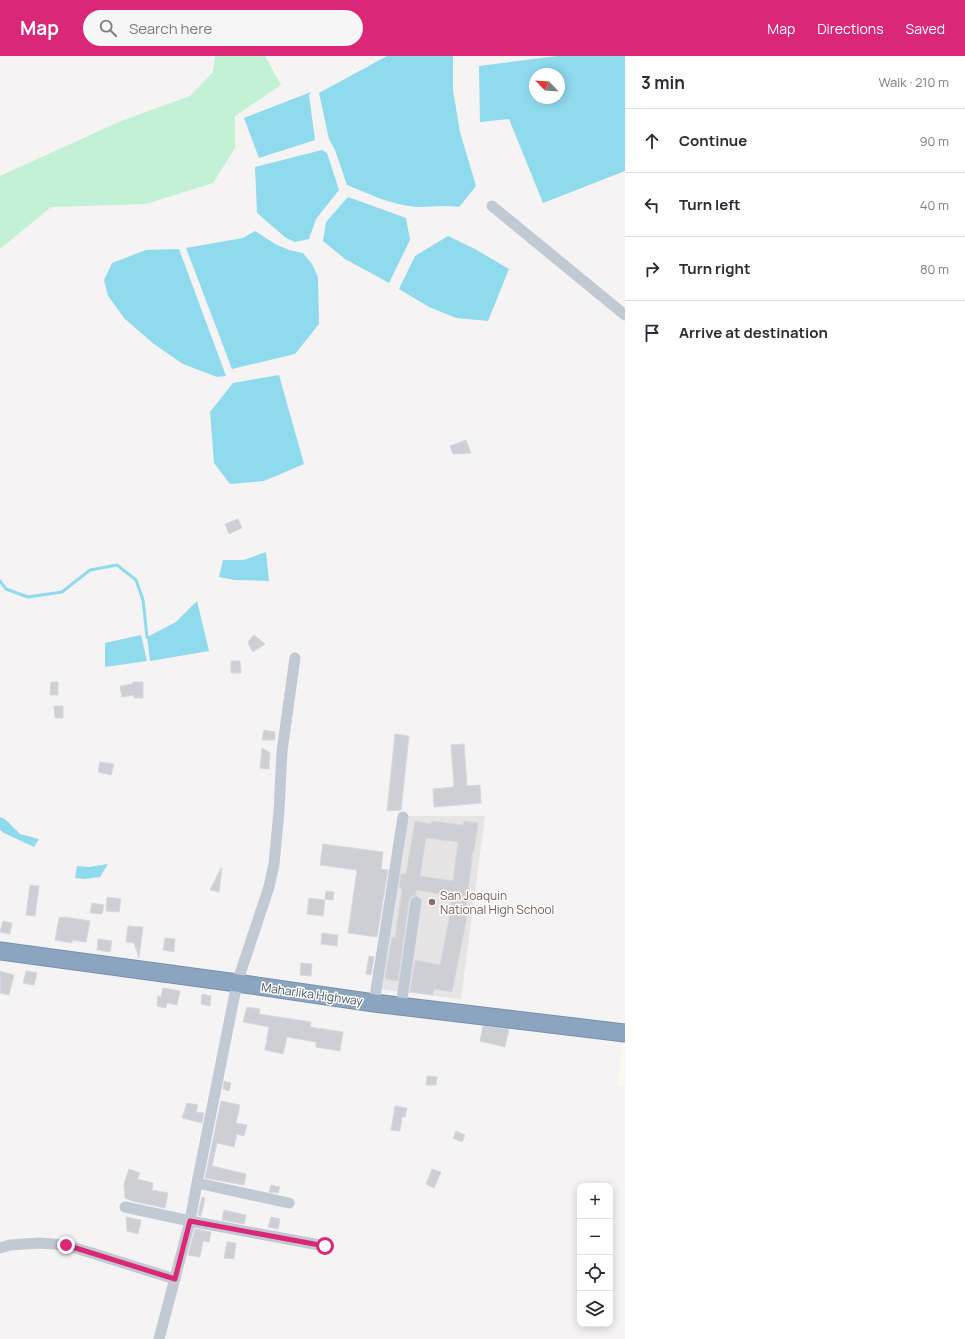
<!DOCTYPE html>
<meta charset="utf-8">
<style>
:root{--surface:#fff;--page:#f7f7f7;--text:#2b2b33;--muted:#7c7c81;--line:#e1e1e2;--accent:#db2777}
body{margin:0;font-family:Manrope,sans-serif;background:var(--page);color:var(--text)}
.controls{position:absolute;right:12px;bottom:12px;display:grid;overflow:hidden;border-radius:8px;box-shadow:0 2px 10px #0003}
.controls button{width:36px;height:36px;display:grid;place-items:center;padding:0;border:0;border-bottom:1px solid var(--line);background:var(--surface);color:var(--text);font:20px sans-serif}
.compass{position:absolute;left:529px;top:12px;width:36px;height:36px;border-radius:50%;background:var(--surface);box-shadow:0 2px 10px #0003;rotate:295deg}
.stop{position:absolute;width:12px;height:12px;margin:-9px;border:3px solid #db2777;border-radius:50%;background:#fff}
.stop.end{background:#db2777;border-color:#fff;box-shadow:0 1px 4px #0008}
.list{margin:0;padding:0;list-style:none}
h2{display:flex;justify-content:space-between;align-items:center;height:52px;margin:0;padding:0 16px;font-size:17px}
h2 small{font-size:13px;font-weight:400;color:var(--muted)}
.list li{display:grid;grid-template-columns:26px 1fr auto;gap:12px;align-items:center;box-sizing:border-box;height:64px;padding:0 16px;border-top:1px solid var(--line)}
.list b{display:block;font-size:15px;white-space:nowrap}
.list em{font-size:13px;font-style:normal;color:var(--muted)}
.icon{flex:none;width:22px;height:22px;fill:none;stroke:currentColor;stroke-width:2;stroke-linecap:round;stroke-linejoin:round}
.map{position:relative;flex:none;width:625px;height:1283px;overflow:hidden}
header{display:flex;align-items:center;gap:24px;box-sizing:border-box;height:56px;padding:0 20px;background:var(--accent);color:#fff}
header strong{font-size:19px}
nav{display:flex;gap:22px;margin-inline-start:auto;font-size:14px}
.search{width:280px;height:36px;background:var(--page);display:flex;align-items:center;gap:10px;box-sizing:border-box;padding:0 14px;border-radius:22px;color:var(--muted);font-size:15px}
main{display:flex}
aside{flex:1;background:var(--surface)}
.map>svg:first-child{display:block}
.commercial{fill:#fdf9ef}
.education{fill:#e6e4e5}
.green{fill:#c3f1d5}
.water{fill:#90daee;fill-rule:evenodd}
.lines{fill:none;stroke-linecap:round;stroke-linejoin:round}
.stream{stroke:#90daee;stroke-width:3}
.building{fill:#cdcfd5;stroke:#d7d9de;fill-rule:evenodd}
.highway-casing{stroke:#7690ad;stroke-width:19}
.minor{stroke:#c1cad2;stroke-width:11}
.highway{stroke:#8ba5c1;stroke-width:17}
.route{stroke:#db2777;stroke-width:5}
.education-dot{fill:#8d6e63;stroke:#fff;stroke-width:1.5}
.labels{text-anchor:middle;dominant-baseline:central;stroke-width:3;stroke-linejoin:round;paint-order:stroke}
.education-label{font-size:12px;fill:#785e54;stroke:#fff;text-anchor:start}
.street-label{font-size:12px;fill:#4a5661;stroke:#fff}
</style>
<header>
<strong>Map</strong>
<div class="search"><svg class="icon" aria-label="search" viewBox="0 0 24 24"><circle cx="10" cy="10" r="6"/><path d="M15 15l6 6"/></svg>Search here</div>
<nav><a>Map</a><a>Directions</a><a>Saved</a></nav>
</header>
<main>
<div class="map">
<svg width="625" height="1283" viewBox="0 0 625 1283">
<rect width="100%" height="100%" fill="#f5f3f3"/>
<!-- commercial -->
<path class="commercial" d="M623,986H625V1030L617,1029Z"/>
<!-- education -->
<path class="education" d="M406,760H485L461,943L377,933Z"/>
<!-- green -->
<path class="green" d="M215,0H265L281,29L235,60V92L213,127L146,148L51,151L0,193V120L121,65L190,40L213,16Z"/>
<!-- water -->
<path class="water" d="M387,0H453V34L460,76L476,130L459,151C442,148 425,153 409,150C387,147 367,137 347,129L335,94L329,83L319,37Z
M557,0H625V115L543,147L509,63L480,66L479,10ZM535,18H559V42H535Z
M311,36L309,39L315,84L259,102L244,62Z
M322,94L327,97L339,134L316,163L309,183L295,186L286,182L257,157L255,111Z
M348,141L406,162L410,184L389,227L345,203L323,185L326,166Z
M255,175L275,188L289,194L303,197L312,208L318,221L319,268L295,298L232,313L186,192L243,182Z
M448,180L475,193L509,213L488,265L456,262L429,251L399,233L415,200Z
M179,193L226,320L217,321L183,308L154,288L125,263L108,240L104,224L112,207L146,194Z
M279,319L304,408L264,425L230,428L214,407L210,356L233,327Z
M266,496L269,525L235,524L219,521L223,504H244Z
M197,545L209,595L150,605L147,581L176,566Z
M141,579L147,605L105,611V587Z
M0,761L5,763L20,778L39,783L34,791L4,777L0,774Z
M108,808L100,821L85,823L75,822L77,810L89,811Z"/>
<g class="lines">
<!-- stream -->
<path class="stream" d="M0,525L6,533L28,541L62,536L90,514L117,509L136,524L143,544L147,581"/>
</g>
<!-- building -->
<path class="building" d="M466,384L471,397L453,398L450,390Z
M238,463L242,472L229,478L225,468Z
M254,579L265,588L253,596L250,591L248,586Z
M231,605H240L241,617H231Z
M51,626H58V639H50Z
M133,626H143V642H134V639L122,641L120,630L133,628Z
M54,650H63V662H55Z
M264,674L275,676V684H262Z
M395,678L409,680L401,754L387,755Z
M464,688L467,730L480,729L481,747L434,751L433,733L454,731L451,689Z
M262,692L270,697L269,713L260,712Z
M100,706L114,708L111,719L98,716Z
M415,765L431,768L432,765L463,769L464,765L478,767L474,795H473L465,860L467,861L452,936L434,933L433,939L410,936L415,904L440,909L452,848H451V840L416,834V839L411,841L409,845L398,925L386,923V922L385,921L392,881L395,882L402,833L399,832L401,818H406ZM426,782L458,786L453,825L420,820Z
M323,788L383,796L381,813L388,814L377,881L348,877L357,814L320,809Z
M221,812H222L219,836L210,834Z
M30,829L39,830L35,860L26,859Z
M326,835L334,836L333,844L325,843Z
M107,841L121,843L119,856L106,855Z
M309,842L325,844L323,860L307,858Z
M92,847L104,849L102,858L90,857Z
M65,861L90,865L86,886L72,884V887L55,884L59,862Z
M3,865L12,867L10,878L0,876Z
M128,870L143,871L139,902L134,887L126,886Z
M322,877L338,879L337,890L321,888Z
M165,882L175,883L174,896L163,894Z
M98,883L112,885L110,896L97,894Z
M369,900L374,901L371,919L366,918Z
M301,907L312,908L311,920L300,919Z
M0,915L14,919L9,939L0,937Z
M26,915L37,917L34,929L23,927Z
M163,932L180,935L177,949L167,947L166,952L157,950L158,940L161,941Z
M202,938L211,940L210,950L201,948Z
M247,951L260,953L259,958L311,966L310,971L343,976L340,995L316,991V986L287,981L283,998L265,994L269,971L243,966Z
M483,970L509,973L505,991L480,985Z
M427,1020L437,1021L436,1029H426Z
M224,1025L231,1027L229,1035L223,1033Z
M221,1045L240,1049L236,1067L247,1069L244,1080L237,1078L234,1091L217,1087L212,1110L246,1118L244,1129L205,1122Z
M187,1047L198,1049L196,1056L204,1057L202,1067L182,1062Z
M395,1050L407,1052L405,1061H402L400,1075L391,1074Z
M456,1075L465,1079L462,1086L453,1082Z
M129,1113L140,1117L137,1123L153,1127L152,1134L168,1137L165,1152L132,1145L125,1142L124,1128Z
M432,1113L441,1116L434,1132L426,1128Z
M271,1129L280,1131L278,1137L269,1136Z
M202,1141L205,1142L201,1160L198,1159Z
M224,1154L246,1159L244,1168L222,1164Z
M126,1161L141,1164L138,1178L127,1175Z
M271,1161L280,1163L278,1173L268,1171Z
M195,1173L211,1176L209,1186L203,1185L200,1201L188,1199Z
M227,1186L236,1187L234,1203L224,1202Z"/>
<g class="lines">
<!-- highway casing -->
<g class="highway-casing">
<path id="highway" d="M0,895L237,927L374,947L625,977"/>
</g>
<!-- minor -->
<path class="minor" d="M492,150L625,259
M374,947L403,761
M401,950L416,846
M197,1127L289,1147
M125,1151L190,1165L325,1190
M0,1192L10,1189L39,1187L66,1189L175,1223
M159,1283L190,1165L197,1127L237,927L269,831L274,808L279,755L282,695L295,602"/>
<!-- highway -->
<use href="#highway" class="highway"/>
</g>
<g class="lines">
<!-- route -->
<path class="route" d="M66,1189L175,1223L190,1165L325,1190"/>
</g>
<!-- markers -->
<circle class="education-dot" cx="432" cy="846" r="4"/>
<g class="labels">
<!-- education labels -->
<g class="education-label">
<text x="440" y="839">San Joaquin<tspan x="440" dy="14">National High School</tspan></text>
</g>
<!-- street labels -->
<g class="street-label">
<text transform="translate(312 938) rotate(8)">Maharlika Highway</text>
</g>
</g>
</svg>
<div class="controls">
<button>+</button>
<button>−</button>
<button><svg class="icon" aria-label="locate" viewBox="0 0 24 24"><circle cx="12" cy="12" r="6"/><path d="M12 2v4M12 18v4M2 12h4M18 12h4"/></svg></button>
<button><svg class="icon" aria-label="layers" viewBox="0 0 24 24"><path d="M12 4l9 5-9 5-9-5zM3 14l9 5 9-5"/></svg></button>
</div>
<svg class="compass" viewBox="-18 -18 36 36"><path d="M0-13l5 13h-10z" fill="#e53935"/><path d="M0 13l5-13h-10z" fill="#7c7c81"/></svg>
<div class="stop" style="left:325px;top:1190px"></div>
<div class="stop end" style="left:66px;top:1189px"></div>
</div>
<aside>
<h2>3 min<small>Walk · 210 m</small></h2>
<ul class="list">
<li><svg class="icon" aria-label="ahead" viewBox="0 0 24 24"><path d="M12 20V5M6 11l6-6 6 6"/></svg><div><b>Continue</b></div><em>90 m</em></li>
<li><svg class="icon" aria-label="left" viewBox="0 0 24 24"><path d="M17 20v-9H6M10 6l-5 5 5 5"/></svg><div><b>Turn left</b></div><em>40 m</em></li>
<li><svg class="icon" aria-label="right" viewBox="0 0 24 24"><path d="M7 20v-9h11M14 6l5 5-5 5"/></svg><div><b>Turn right</b></div><em>80 m</em></li>
<li><svg class="icon" aria-label="arrive" viewBox="0 0 24 24"><path d="M6 21V4h12l-3 4 3 4H6"/></svg><div><b>Arrive at destination</b></div></li>
</ul>
</aside>
</main>
